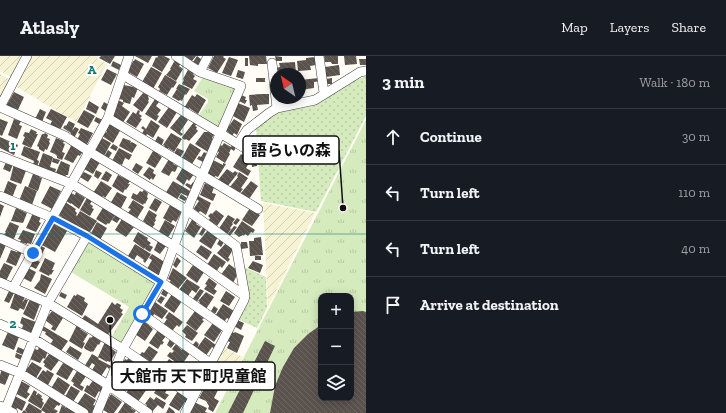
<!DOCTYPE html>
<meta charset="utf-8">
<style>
:root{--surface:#171b24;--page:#242831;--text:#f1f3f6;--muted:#9ea1a6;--line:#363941}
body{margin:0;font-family:"Zilla Slab","Noto Sans JP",serif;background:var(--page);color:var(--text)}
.controls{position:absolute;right:12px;bottom:12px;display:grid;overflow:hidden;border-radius:8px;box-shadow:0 2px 10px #0003}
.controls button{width:36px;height:36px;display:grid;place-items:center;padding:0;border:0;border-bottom:1px solid var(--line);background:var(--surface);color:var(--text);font:20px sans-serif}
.compass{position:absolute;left:270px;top:12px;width:36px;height:36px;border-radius:50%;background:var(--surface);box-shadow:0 2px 10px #0003;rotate:325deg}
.stop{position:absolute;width:12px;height:12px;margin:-9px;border:3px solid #1a73e8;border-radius:50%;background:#fff}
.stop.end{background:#1a73e8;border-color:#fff;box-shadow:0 1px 4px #0008}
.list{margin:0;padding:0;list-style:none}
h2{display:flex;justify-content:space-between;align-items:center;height:52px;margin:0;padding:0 16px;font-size:17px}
h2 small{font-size:13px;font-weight:400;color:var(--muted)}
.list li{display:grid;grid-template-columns:26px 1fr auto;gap:12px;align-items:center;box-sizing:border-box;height:56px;padding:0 16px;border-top:1px solid var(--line)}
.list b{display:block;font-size:15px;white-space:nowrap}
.list em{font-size:13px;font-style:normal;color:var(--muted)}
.icon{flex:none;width:22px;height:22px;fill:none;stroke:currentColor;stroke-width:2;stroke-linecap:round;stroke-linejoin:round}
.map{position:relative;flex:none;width:366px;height:357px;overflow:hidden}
header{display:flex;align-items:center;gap:24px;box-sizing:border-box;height:56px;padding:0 20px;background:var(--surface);border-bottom:1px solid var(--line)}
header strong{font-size:19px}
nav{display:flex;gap:22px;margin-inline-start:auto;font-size:14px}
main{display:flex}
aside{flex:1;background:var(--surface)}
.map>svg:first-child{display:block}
.farmland{fill:url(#farmland-furrows)}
.grass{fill:url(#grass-dots)}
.park{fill:url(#park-tufts);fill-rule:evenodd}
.building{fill:url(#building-back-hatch)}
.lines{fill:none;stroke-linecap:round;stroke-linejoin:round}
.minor-casing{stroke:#444;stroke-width:10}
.minor{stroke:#fff;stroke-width:9}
.route{stroke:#1a73e8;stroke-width:5}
.grid{fill:none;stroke:#0f766e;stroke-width:1;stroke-opacity:0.55}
.grid-label{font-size:13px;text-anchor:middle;font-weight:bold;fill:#0f766e;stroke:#fff;stroke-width:4;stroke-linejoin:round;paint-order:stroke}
.leader{fill:none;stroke:#111;stroke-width:1.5}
.callout-dot{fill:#111;stroke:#fff;stroke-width:1.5}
.callout{fill:#fff;stroke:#111;stroke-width:1.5}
.callout-label{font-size:16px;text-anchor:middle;font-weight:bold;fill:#111}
</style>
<header>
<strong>Atlasly</strong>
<nav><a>Map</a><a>Layers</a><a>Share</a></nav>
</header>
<main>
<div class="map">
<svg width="366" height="357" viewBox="0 0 366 357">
<defs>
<pattern id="farmland-furrows" width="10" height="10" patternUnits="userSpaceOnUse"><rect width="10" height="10" fill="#f6f3d4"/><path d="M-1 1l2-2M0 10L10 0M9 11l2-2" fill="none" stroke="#d2cfb5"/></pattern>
<pattern id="grass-dots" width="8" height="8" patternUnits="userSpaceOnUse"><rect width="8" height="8" fill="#d5ebbd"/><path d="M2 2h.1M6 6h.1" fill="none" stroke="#b6c8a1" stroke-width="1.8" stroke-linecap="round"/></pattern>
<pattern id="park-tufts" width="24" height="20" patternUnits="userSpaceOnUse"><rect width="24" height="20" fill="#d5ebbd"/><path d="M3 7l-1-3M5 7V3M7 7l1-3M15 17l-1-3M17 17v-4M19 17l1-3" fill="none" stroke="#b6c8a1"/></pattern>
<pattern id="building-back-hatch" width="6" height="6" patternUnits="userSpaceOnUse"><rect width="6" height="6" fill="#5a524d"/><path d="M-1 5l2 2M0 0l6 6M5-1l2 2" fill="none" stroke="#6d6662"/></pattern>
</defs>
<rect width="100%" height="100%" fill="#fffdf5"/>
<!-- farmland -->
<path class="farmland" d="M0,0H22L11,21L0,15Z
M31,0H98L97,3L107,8L76,66L15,30Z
M0,18L11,24L0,43Z
M263,147L315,157L268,251Z
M223,291L243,301L226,334L213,327L215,323L208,320Z"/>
<!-- grass -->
<path class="grass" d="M366,20V60L316,156L261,145L256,72L276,57L317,49L336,35L356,24Z
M242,210L266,221L267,252L257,272L237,263L246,243Z"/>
<!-- park -->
<path class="park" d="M203,21L234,30L236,34L219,72L198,60L208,46V43L194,35Z
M366,64V357H215ZM321,240H351V342H321Z
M88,186L155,226V229L121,286L112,280L129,251L71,216Z"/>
<!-- building -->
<path class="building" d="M101,0H115L110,8L99,2Z
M135,0H152L148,7Z
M158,0H164L170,3L162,16L152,10L156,1L157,2Z
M184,0H196L192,5Z
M197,0L202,4L199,9L193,6Z
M214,0H224L223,1L226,3L217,17L208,12Z
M249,0H266L267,8H258V10L250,9Z
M275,0L282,1V5H276Z
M324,0H338V8H332L331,6H325Z
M344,0H356L357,8L345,9Z
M229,1L238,4L231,20L222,17Z
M315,1L316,9L310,10L311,14L298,15L297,5L306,4V2Z
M245,2H248V10H245Z
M135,3L144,8L137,21L128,16L133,5H134Z
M359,3H366V9H360Z
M175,4L181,7L179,10L183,13L176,25L166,19L171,13H170Z
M113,5L121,9L119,14L111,10Z
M295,6L296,18H276V12L280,11L279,7Z
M339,9L340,19L326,21L325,11Z
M151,11L162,17L153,33L142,26Z
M189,12L194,15L193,18L195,20L193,23L197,25L192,33L182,28L184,24L183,23Z
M107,13L117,18L111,29L101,24Z
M238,14L245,16L243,23L236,21Z
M165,19L177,26L173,32L172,31L167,39L159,35L160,33L158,31Z
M256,22H265V26H256Z
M319,22L320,25L314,26V32L300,34V24Z
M332,22V28H326L325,23Z
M179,28L190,33L186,39L185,38L182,45L180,44L179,45L172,41L177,33H176Z
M124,29L138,32L134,42L132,41L130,48L123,46V44L119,43Z
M14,36L24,41L17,56L6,50Z
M143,37L149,39L148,41L149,43L148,45L149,46L142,56L133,49Z
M197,38L206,44L198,58L189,52L188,54L184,52L192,39L195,41Z
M261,38H269V48L257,49L258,54L253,55L252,49L250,50L249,39Z
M241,39L246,41L245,44H247L245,48L239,45Z
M155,43L159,46L156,50L161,54L157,59L159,60L156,65L145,58Z
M118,44L124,47L122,50L130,56L122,68L112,60Z
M89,45L99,51L96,58L86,53Z
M104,46L109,49L105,55L101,52Z
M238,47L250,52L244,66L233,60Z
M169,51L177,56L167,72L158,66Z
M40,53L46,56L42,66L35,63Z
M51,53L67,61L60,74L50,69L52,65L46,62Z
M84,54L95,60L88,72L77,66Z
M138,54L140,55L139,58L142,60L140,62L142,63L136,72L126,66L133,56L136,58Z
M181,59L188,64L180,76L183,78L181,80L170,72Z
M96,61L103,64L101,69L94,65Z
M0,63L8,66L2,80L0,79Z
M14,63L21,65L19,69L22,70L17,83L8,79Z
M234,63L242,68L237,79L234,77L232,80L226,74Z
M151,64L160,70L153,82L147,78L145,81L141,79L144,74L141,72L143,70L146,73Z
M69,65L75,68L72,75L75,71L79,73L74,82L70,80L71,77L63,72L65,69L66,70Z
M194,66L197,68L195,70L197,71L196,73L198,75L189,85L186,83L185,84L182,82L183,80Z
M109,68L111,69L112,68L121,73L113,87L102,80L104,76L106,77L107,75L105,74Z
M81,72L93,77L86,90L77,84L80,78L78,77Z
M31,73L37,76L36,78H38L31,92L22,88L25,81L23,80L25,76L29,77Z
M204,76H210L214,79L212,82L213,83L211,86L212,87L208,96L195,88Z
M45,77L48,79L47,82L50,83L49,86L50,87L47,94L45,93L44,96L39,93V91L37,90L42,78H44Z
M171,77L182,83L174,96L168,92L167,94L163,92L165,90L163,89Z
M158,80L164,84L161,91L154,87Z
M0,81L18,89L14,99L0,92Z
M56,82L64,85L63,87L65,88L62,96L65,97L62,104L57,102V100L55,98L50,96Z
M102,82L111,87L103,102L93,96Z
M123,82L131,85L130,87L132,86L137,89L132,97L119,90Z
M190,87L201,94L192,108L182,102Z
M224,87L231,91L232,89L236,91L234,95L231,93L229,97L230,98L225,107L216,101L219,96L217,95L221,89L222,90Z
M72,88L83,95L80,100L78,99L73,107L64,103Z
M113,88L118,91L116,95L110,92Z
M24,90L40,96L37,104L39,105L37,111L33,109L34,105L21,99Z
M119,92L132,99L129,104L125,102L122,109L120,108L119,109L112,105Z
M177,92L184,95L180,102L174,98Z
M108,94L112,97L108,103L104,101Z
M153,95L158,97V98L162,101L155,112L146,107Z
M204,96L208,98L203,106L197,103L199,100L201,101Z
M43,97L53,101L50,111L56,113L55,117L38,111Z
M241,98L251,104L246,112L251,115L248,120L233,111Z
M91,101L100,106L93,118L84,113Z
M256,101L257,110L252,111L251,102Z
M53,102L60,104L58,108L52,106Z
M169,103L174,106L173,108L178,110L175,116L172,115L169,120L161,116Z
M213,104L223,109V107L226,108L218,121L215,120L214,123L207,119Z
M61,105L70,109L68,119H66L65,123L55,119Z
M6,106L13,108L10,116L3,113Z
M136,107L143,111L138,118L132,114Z
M14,108L27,112L21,128L10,124Z
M149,111L154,114L153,117L156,119L153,124L151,122L150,124L143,119Z
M183,111L194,118L189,125L187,123L184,129L176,123Z
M227,113L233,117L235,115L238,117L227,131L218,124Z
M96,114L102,117L98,123L94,120Z
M106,115L112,119L108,126L101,123Z
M84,116L92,120L88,126L80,121Z
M239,116L248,122L241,132L243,133L239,138L229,132L238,121L237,120Z
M33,118L40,119L39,121L42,122L38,135L28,131Z
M118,119L130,125L128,128H130L126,134L125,133L123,137L112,130Z
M8,125L17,129L12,142L3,138Z
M101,125L112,132L105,142L103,140L101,143L93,137Z
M173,125L192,136L189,141L181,137L176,145L165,138Z
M251,125L258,130L249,143L241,137Z
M193,126L195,128L192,134L185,129L187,127L191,129Z
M205,127L214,131L212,137L216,138L213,145L200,139Z
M25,130L37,135L32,149L19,145Z
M50,130L61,135L52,153L41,147Z
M144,134L148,137L147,141L148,142L145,148L144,147L143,149L131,142L133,137L137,139L140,135L142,136Z
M76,136L85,142L79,153L71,147V148L66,145L71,137L75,139Z
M117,136L127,141L120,154L110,148Z
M181,138L187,142L185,145L179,142Z
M198,140L211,147L206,159L200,155L197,158L192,155L199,145L196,143Z
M87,142L92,145L90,148L93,150L92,152L94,153L90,160L80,154Z
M155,142L162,146L156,156L149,152Z
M133,144L144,151L136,164L127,158L131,153L128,152Z
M65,146L76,153L75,155L77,157L76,159L77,160L80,155L97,165L90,176L88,177L81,173V171L80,173L62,163V161L59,159L63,152L62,151Z
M0,148L4,150L0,161Z
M170,149L182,155L176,166L173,164L171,167L163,162Z
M104,150L115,159L109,168L108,167L106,169L96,163Z
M16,152L27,157L23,167L11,165Z
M250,152L260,159L252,170L242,164Z
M149,154L157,159L155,163L156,164L154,167L155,168L152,172L144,169L146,167L143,165Z
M216,154L224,160L217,170L209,164L210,162L208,160L211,157L212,158Z
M33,157L41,160L39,166L41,167L36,176L26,172Z
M116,158L121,161L117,167L112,164Z
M228,159L235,163L232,167L233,168L230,172L231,173L226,180L218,174Z
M193,162L198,166L196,168L201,171L194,182L185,175Z
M237,162L240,164L236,169L233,167Z
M122,163L133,167L131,170L134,171L126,181L115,174Z
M165,164L175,170L167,183L158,177Z
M242,165L255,174L253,177L251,176L248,180L245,178L244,180L243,179L239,181L234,177Z
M10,166L19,170L14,183L4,179L6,176H5Z
M97,166L107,172L100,184L90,179Z
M54,168L67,175L55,196L42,189Z
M204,170L207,172L202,180L199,178Z
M234,170L237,171L229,181L227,179Z
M23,174L35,178L31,188L27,187V188L20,186L21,184L18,183Z
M208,174L218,181L211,193L199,185Z
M138,176L148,182L147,184L151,187L149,189L153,191L150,196L145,193L146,191L144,193L133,185Z
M261,181L263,199L250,200L249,185H254V182Z
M220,183L224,186L221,191L217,188Z
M158,185L166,190L160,198L154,194Z
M241,186H247L248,192L241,193Z
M0,187L6,189L0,203Z
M226,187L234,192L228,202L230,203L228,206L217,197Z
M135,188L151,198L145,207L143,205L144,204L137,199L134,204L128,200Z
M201,189L212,196L207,204L196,196Z
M41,190L45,192L42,198L37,196Z
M11,194L17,196L18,195L22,196L16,210L6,206Z
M152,198L166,207L158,220L147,213L152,204L149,202Z
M214,198L226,206L222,212L220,210L216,216L207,209Z
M255,200H261V204H255Z
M177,201L181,205L176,212L173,209Z
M45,202L55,207L52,214H54L51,219L50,218L49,220L39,215Z
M34,203L40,206L36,213L30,210Z
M253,205L263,209L260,217L248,212Z
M4,207L13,211L6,225L0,222V215Z
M229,208L237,214L236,215L238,217L233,227L220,220Z
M193,209L204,216L197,227L186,219Z
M28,212L36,216L31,226L23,222Z
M173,212L187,222L177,234L169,226L171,225L168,223Z
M41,218L52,223L45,238L34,232L40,224Z
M209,222L217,228L214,233L217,235L214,239L204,233L207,229L205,228Z
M187,223L200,231L196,237L192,234L188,240L179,234Z
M164,232L169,235L166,241L161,238Z
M200,233L204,235L196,247L192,244Z
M9,235L14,237L9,247L4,245Z
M226,235L235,241L229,250L220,245Z
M61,236L67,239L65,243L59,240Z
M206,236L214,241L206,253L198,248L200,246L198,245Z
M15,237L25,241L22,247L25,243L28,244L24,254L20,252L18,255L10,252Z
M77,238L85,242L84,245L88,248L82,260L67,251L74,239L76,240Z
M172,238L182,245L174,257L164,250Z
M161,240L165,242L161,248L157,245Z
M30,243L40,248L34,264L23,258Z
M112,246L115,249L117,247L121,249L120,252L123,254L121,257L123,258L107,280L94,272L95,270L82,263L85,259L98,268Z
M155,246L168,255L162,263L154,258L152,262L147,258Z
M223,248L234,255L229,263L227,262L224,266L215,260Z
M214,250L218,253L215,258L211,255Z
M52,255L63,262L55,275L51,273L53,270L45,264Z
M195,255L204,262L202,264L204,265L196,275L186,267Z
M363,255L366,256V357H270L275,330L283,311L294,292L308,278L321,269V342H351V256Z
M169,256L183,266L179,271L177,269L172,275L163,269L167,263L165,262Z
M22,261L36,266L32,277L22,273L23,269L20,267Z
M143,264L153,273L145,285L135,278Z
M237,264L244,267L241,274L234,270Z
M213,267L222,274L214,286L204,279Z
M77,269L81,271L80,273L88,278L83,286L85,287L82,293L69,285Z
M187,269L198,277L192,285L185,281L186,279L182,275Z
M43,270L68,285L61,295L50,289L53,284L45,278L46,276L41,274Z
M158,274L166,280L162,285L164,286L162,289L161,288L158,293L149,287Z
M231,275L234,277L235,276L244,280L237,297L227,292L230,286L227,285Z
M8,276L19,281L14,294L2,289Z
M93,280L101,285L99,289L98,288L93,296L92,295L91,296L85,293L84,291L90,281L91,282Z
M205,281L217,290L216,294L212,291L205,301L191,291L196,285L199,288L197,292Z
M170,283L175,287L171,292L167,289Z
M265,285L275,290L243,357H228Z
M105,286L112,290L111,292L116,296L110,306L107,305V306L98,301Z
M176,288L182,294L183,292L190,297L181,310L167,300L170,296L172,297L174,295L172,293Z
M70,290L82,297L78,304L66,296Z
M149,290L158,296L150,307L139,300L142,296L144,297Z
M18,291L25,294L23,299L16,296Z
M39,291L48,295L45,303L43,302L40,307L30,303L35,293L38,294Z
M16,297L23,300L21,304L15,301Z
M49,298L51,299L52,298L60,303L51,315L44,310L45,308L43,306Z
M92,298L99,302L98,303L111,310L109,313L107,311L100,322L91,316L95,309L92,307L88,313L84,311Z
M129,301L139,308L130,321L118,313L125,303L127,304Z
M169,303L181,311L178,316L174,313L172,316L174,318L172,321L161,314Z
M32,306L42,312L36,322L23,318Z
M63,307L74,312L67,324L56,318Z
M2,313L10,317L5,329L0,327V319Z
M43,314L46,316L47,314L54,318L47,331L36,324Z
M77,315L86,320L80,329L84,331L82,335L73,329L74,327L71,325Z
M118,315L124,320L120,326L123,329L120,334L111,329Z
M187,315L199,323L197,325L195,323L186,335L178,328Z
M58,321L70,329L62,342L50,334Z
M94,323L102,328L100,330L103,332L100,336L99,335L95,342L84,335L87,329L89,330Z
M21,325L30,330L27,336L30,338L26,343L15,337Z
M135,325L147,333L137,347L126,337Z
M206,325L219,332L214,342L219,345L213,356L208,353L209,350L206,345L199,342L205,331L203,330Z
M164,326L167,328L165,330L168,332L165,337L169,339L165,344L154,337L160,327L162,328Z
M71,330L80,335L73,346L65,341Z
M34,334L37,336L36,339H37L38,337L42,340L41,342L43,343L42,345L44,347L41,353L28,345Z
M178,335L189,342L187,348L185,346L179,355L169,349Z
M85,337L96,344L93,349L96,350L92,357H88L76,350Z
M111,338L122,346L114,357H108L102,353Z
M15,340L26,346L22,355L17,352L15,356L9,352Z
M50,340L61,347L59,350L57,349L54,353L58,355L56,357H46L41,354Z
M150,341L154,344L156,341L166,347L163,353L158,349L151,357L145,352L147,349L145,348Z
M126,345L132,349L131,352L136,355L134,357H118Z
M194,346L207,352L205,356L208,357H189Z
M29,347L42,355L41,357H22L24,354L28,357L25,354Z
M62,349L66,352L67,351L74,356V357H59Z
M169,351L174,355L175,357H166Z"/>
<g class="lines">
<!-- minor casing -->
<g class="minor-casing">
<path id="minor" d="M319,0L324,37
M272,7L277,52
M200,16L208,0
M123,19L238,88L247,74L269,57L277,52L315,44L360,16L366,15
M0,51L65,80L90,96L187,154L236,190L245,240L244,244L185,357
M0,51L27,0
M108,62L258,153
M238,88L255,98
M0,100L72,128L174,190L245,240
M0,140L53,162L87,180L161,226L228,273
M0,182L33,197
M0,226L48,247L123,293L193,341
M13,232L108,62L129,0
M142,258L210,307
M0,268L34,283L108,329L148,357
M0,309L20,317L84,357
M0,350L13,357
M4,357L48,247L87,180
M97,357L123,293L161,226L187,154L241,30L200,16L176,0"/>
</g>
<!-- minor -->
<use href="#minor" class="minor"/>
</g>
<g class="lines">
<!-- route -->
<path class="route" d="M33,197L53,162L87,180L161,226L142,258"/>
</g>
<!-- grid -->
<path class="grid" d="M183,0V357M0,178H366"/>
<g class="grid-label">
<text x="92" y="18">A</text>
<text x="13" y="94">1</text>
<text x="13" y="272">2</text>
</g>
<!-- callouts -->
<path class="leader" d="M343 152L339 94M110 264L112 320"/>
<g class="callout-dot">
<circle cx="343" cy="152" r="4"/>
<circle cx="110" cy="264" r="4"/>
</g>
<g class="callout">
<rect x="243" y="80" width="96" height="28" rx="4"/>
<rect x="112" y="306" width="163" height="28" rx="4"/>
</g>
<g class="callout-label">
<text x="291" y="100">語らいの森</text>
<text x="193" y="326">大館市 天下町児童館</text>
</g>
</svg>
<div class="controls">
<button>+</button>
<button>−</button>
<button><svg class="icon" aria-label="layers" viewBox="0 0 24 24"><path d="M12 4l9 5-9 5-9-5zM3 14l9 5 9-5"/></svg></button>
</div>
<svg class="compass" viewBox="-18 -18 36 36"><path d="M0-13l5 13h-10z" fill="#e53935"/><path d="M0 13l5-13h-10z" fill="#9ea1a6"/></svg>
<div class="stop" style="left:142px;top:258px"></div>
<div class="stop end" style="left:33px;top:197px"></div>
</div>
<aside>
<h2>3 min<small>Walk · 180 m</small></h2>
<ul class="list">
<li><svg class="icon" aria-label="ahead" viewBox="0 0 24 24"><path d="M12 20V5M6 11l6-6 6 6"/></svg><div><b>Continue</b></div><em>30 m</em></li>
<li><svg class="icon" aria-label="left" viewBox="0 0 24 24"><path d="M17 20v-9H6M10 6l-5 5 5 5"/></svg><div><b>Turn left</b></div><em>110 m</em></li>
<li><svg class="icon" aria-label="left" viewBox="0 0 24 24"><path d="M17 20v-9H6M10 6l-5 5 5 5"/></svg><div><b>Turn left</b></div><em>40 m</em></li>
<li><svg class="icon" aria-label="arrive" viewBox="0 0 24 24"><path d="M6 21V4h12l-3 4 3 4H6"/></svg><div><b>Arrive at destination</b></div></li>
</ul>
</aside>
</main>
